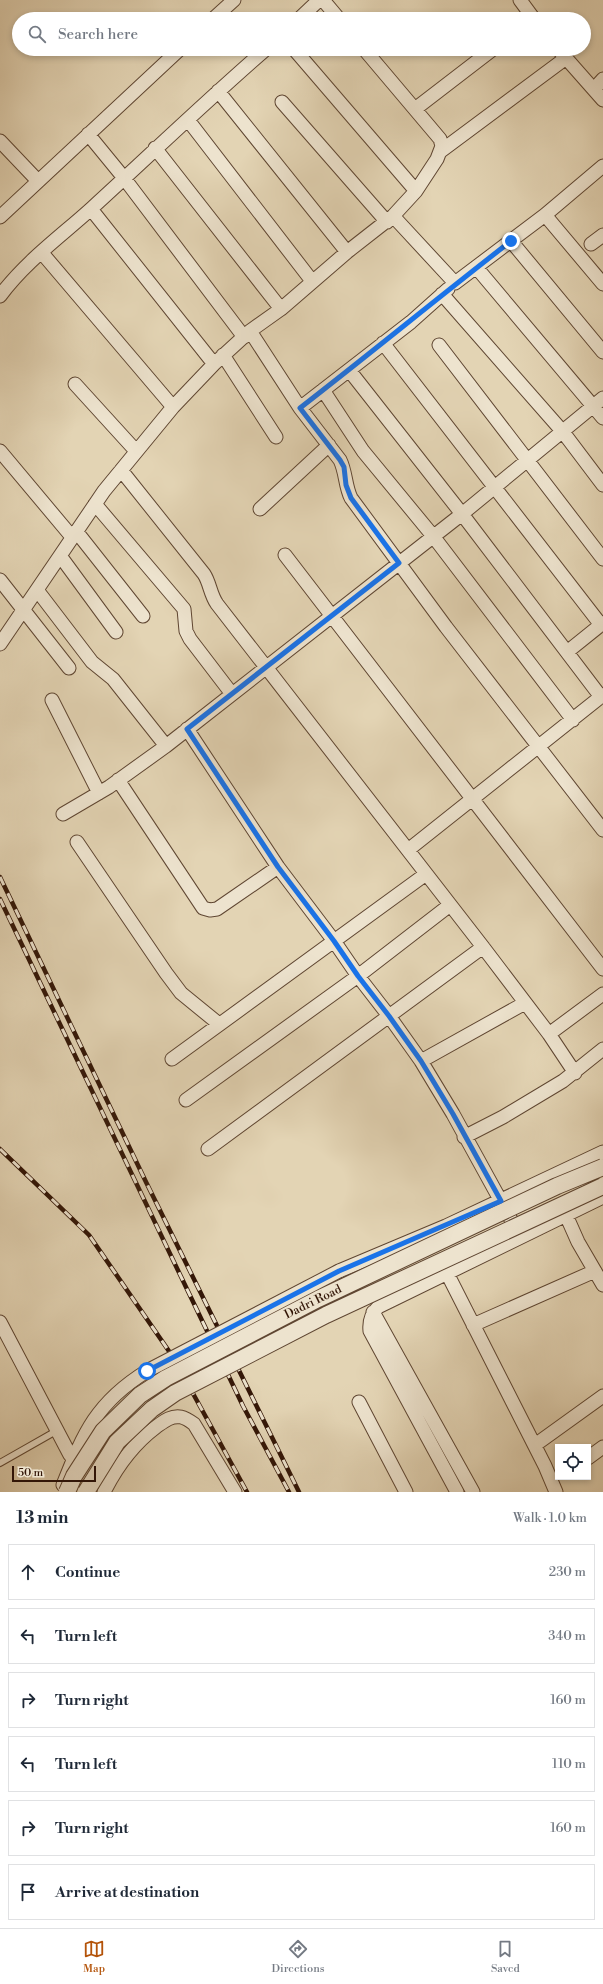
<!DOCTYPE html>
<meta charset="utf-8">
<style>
:root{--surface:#fff;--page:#f2f2f3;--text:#1f2937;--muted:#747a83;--line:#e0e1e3;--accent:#b45309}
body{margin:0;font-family:"Libre Bodoni",serif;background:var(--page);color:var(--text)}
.controls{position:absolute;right:12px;bottom:12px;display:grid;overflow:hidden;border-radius:0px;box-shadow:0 2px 6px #0003}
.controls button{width:36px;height:36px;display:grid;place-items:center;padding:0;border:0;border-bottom:1px solid var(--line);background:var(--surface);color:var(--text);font:20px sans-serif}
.scale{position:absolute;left:12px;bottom:10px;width:84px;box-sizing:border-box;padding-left:4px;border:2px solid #331607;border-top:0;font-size:11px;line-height:14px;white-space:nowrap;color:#331607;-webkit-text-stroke:3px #ede3ce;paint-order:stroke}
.stop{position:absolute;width:12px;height:12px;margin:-9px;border:3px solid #1a73e8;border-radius:50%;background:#fff}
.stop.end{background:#1a73e8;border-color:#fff;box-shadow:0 1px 4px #0008}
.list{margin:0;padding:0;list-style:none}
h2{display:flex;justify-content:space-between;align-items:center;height:52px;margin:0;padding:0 16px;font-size:17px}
h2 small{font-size:13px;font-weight:400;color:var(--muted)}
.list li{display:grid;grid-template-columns:26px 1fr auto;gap:12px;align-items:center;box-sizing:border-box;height:56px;margin:0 8px 8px;padding:0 8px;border:1px solid var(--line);border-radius:0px}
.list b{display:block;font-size:15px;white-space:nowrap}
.list em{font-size:13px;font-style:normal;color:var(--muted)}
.icon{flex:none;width:22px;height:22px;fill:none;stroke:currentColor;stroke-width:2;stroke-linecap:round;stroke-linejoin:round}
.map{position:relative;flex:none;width:603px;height:1492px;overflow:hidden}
.search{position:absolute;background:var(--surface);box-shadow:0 2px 6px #0003;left:12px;right:12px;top:12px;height:44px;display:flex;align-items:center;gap:10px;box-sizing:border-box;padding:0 14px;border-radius:22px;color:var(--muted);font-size:15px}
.sheet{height:436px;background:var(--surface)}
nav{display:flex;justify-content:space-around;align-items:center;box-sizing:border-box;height:56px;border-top:1px solid var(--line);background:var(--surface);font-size:11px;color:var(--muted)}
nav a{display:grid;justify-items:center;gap:2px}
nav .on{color:var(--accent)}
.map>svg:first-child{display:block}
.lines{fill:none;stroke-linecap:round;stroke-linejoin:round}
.service-casing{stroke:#5f4632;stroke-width:8}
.minor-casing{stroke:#5f4632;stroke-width:15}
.service{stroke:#ede3ce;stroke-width:6}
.minor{stroke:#ede3ce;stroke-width:13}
.rail-casing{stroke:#331607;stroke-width:4.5}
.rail{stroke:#ede3ce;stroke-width:3;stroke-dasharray:9;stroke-linecap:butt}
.minor-bridge-casing{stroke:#5f4632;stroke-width:15;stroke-linecap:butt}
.tertiary-bridge-casing{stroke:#5f4632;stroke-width:18;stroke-linecap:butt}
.minor-bridge{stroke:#ede3ce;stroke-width:13}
.tertiary-bridge{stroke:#ede3ce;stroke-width:16}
.route{stroke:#1a73e8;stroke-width:5}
.labels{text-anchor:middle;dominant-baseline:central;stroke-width:3;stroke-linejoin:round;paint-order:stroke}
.street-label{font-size:12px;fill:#331607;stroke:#ede3ce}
</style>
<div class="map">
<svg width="603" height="1492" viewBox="0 0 603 1492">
<rect width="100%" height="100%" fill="#e3d4b4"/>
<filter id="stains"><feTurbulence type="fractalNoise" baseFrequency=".005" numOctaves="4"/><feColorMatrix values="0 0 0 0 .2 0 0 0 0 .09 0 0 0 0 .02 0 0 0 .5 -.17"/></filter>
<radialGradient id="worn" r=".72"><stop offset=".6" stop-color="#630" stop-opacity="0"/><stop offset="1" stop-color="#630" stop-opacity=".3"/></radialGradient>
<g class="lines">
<!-- service casing -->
<g class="service-casing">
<path id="service" d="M0,1463L58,1430"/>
</g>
<!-- minor casing -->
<g class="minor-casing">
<path id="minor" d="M323,0L339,19
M520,0L534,19
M213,19L234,0
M299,19L319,0
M294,49L416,191
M558,49L603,100
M594,89L603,79
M218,91L347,252
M282,102L387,222
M415,109L493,49
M188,120L312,281
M88,134L124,178L244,337
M0,141L38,181
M155,148L281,309
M441,151L566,58
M91,209L214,364
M545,215L603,284
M393,216L455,283L545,215L603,166
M0,217L180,49
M511,241L603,352
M591,244L603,235
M42,253L173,407
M476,267L603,418
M442,294L563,432L603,485
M0,296C25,262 60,237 92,208C150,155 206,101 266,49
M250,331L300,408L340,460C346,472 345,486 351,498L446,627L603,830
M383,343L601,625
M439,345L603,559
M223,355L276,437
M349,370L462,514L601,697
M75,384L136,451
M323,390L363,451L433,536L573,720
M300,408L411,322L448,289
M0,451L72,537
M121,470L204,574C210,583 210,594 217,604L483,947L549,1034L575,1073
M95,504L184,609L186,631L190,639L232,694
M260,509L329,445
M76,531L143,616
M285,555L603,969
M61,557L116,632
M0,580L69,668
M37,590L92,662L113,679L166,746
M0,644L104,491L173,407L214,364L250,331L281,309L347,252L393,216L416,191L437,159L442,146L440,139L364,49
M567,652L603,623
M52,700L99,793
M187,729L278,867L334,941L358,976L389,1016L421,1061L453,1114L520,1236
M118,780L203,908L210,910L217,909L278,867
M63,814L109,787L166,746L462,514L603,398
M77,842L166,973L181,993L219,1024
M408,850L603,695
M549,1034L603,994
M172,1059L426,874
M421,1061L525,1003
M186,1100L358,976L450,905
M464,1137L503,1117L563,1081L603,1049
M208,1149L483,947
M566,1215L578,1242L603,1285
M339,1271L446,1226L603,1152
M447,1273L545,1466L556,1492
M373,1312L473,1492
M0,1322L70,1455
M473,1325L595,1271
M359,1402L406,1492
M535,1445L603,1396
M588,1458L603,1447
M63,1485C84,1432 97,1402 147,1371
M104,1492C117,1466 132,1445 156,1427C163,1422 171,1415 181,1417C186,1418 190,1421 194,1424L235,1492
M457,1492L370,1331C369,1321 371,1314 378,1307L603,1197"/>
</g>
<!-- service -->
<use href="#service" class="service"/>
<!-- minor -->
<use href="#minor" class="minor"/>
<!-- rail casing -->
<g class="rail-casing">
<path id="rail" d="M0,877L146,1182L299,1492
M0,899L243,1406L289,1492
M0,1149L89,1235L173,1357L247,1492"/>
</g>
<!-- rail -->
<use href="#rail" class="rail"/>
<!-- minor-bridge casing -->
<g class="minor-bridge-casing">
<path id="minor-bridge" d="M147,1371L339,1271"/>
</g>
<!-- tertiary-bridge casing -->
<g class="tertiary-bridge-casing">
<path id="tertiary-bridge" d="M67,1492L74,1476L103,1431L140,1395L166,1378L318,1299L557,1186L603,1167
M86,1492L117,1442L152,1409L175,1393L326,1315L603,1186"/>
</g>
<!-- minor-bridge -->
<use href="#minor-bridge" class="minor-bridge"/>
<!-- tertiary-bridge -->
<use href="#tertiary-bridge" class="tertiary-bridge"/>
</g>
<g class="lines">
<!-- route -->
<path class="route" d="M147,1371L339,1271L501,1201L453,1114L421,1061L389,1016L358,976L334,941L278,867L187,729L399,563L351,498L346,485L344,467L340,460L300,408C371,353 440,296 511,241"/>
</g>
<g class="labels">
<!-- street labels -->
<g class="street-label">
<text transform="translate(313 1302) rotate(-26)">Dadri Road</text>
</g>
</g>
<rect width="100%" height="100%" filter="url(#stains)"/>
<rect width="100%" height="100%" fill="url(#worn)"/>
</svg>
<div class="controls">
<button><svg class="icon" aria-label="locate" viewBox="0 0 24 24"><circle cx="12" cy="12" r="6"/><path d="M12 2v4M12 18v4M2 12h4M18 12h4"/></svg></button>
</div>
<div class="scale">50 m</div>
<div class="stop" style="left:147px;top:1371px"></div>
<div class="stop end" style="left:511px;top:241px"></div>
<div class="search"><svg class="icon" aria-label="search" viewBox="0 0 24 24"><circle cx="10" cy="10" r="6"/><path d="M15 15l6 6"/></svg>Search here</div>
</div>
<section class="sheet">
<h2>13 min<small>Walk · 1.0 km</small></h2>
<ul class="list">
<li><svg class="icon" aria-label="ahead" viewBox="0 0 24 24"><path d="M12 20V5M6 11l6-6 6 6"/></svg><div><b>Continue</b></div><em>230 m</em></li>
<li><svg class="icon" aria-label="left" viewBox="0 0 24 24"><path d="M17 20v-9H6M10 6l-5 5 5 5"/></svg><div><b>Turn left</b></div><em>340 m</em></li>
<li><svg class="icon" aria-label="right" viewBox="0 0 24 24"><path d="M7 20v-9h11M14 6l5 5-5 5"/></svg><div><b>Turn right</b></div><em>160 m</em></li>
<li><svg class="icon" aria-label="left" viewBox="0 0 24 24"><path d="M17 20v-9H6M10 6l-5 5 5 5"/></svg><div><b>Turn left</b></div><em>110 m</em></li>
<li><svg class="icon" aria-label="right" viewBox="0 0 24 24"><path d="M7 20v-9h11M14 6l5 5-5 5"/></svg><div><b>Turn right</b></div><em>160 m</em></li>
<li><svg class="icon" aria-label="arrive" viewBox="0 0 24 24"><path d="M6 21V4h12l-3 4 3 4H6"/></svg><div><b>Arrive at destination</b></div></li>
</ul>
</section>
<nav>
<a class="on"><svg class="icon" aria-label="map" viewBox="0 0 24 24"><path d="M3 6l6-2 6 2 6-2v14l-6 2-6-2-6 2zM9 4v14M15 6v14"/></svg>Map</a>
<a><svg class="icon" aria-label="directions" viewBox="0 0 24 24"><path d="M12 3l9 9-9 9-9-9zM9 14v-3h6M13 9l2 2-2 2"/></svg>Directions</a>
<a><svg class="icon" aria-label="saved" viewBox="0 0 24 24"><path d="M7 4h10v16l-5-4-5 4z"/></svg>Saved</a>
</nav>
